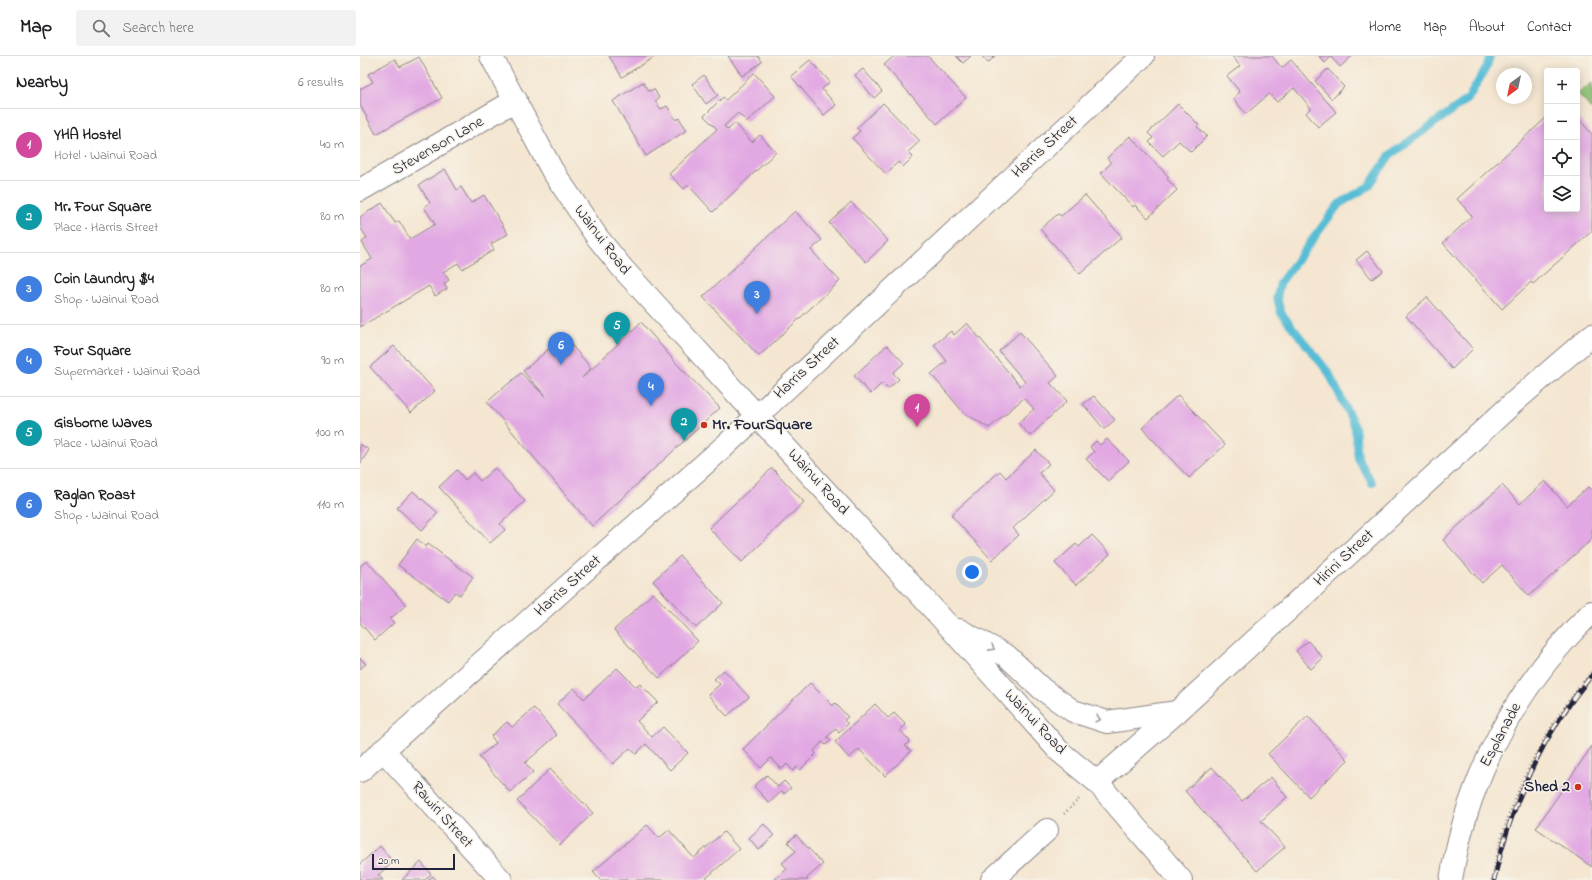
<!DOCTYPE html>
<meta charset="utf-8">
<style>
:root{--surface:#fff;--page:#f2f2f2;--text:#202124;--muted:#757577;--line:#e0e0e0;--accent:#7c3aed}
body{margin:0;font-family:"Indie Flower",sans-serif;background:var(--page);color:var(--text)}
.controls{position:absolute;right:12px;top:12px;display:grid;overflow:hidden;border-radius:4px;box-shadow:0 2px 10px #0003}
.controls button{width:36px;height:36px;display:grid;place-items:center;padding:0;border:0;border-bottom:1px solid var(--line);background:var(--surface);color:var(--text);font:20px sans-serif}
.compass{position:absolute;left:1136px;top:12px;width:36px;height:36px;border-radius:50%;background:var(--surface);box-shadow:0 2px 10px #0003;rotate:213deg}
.scale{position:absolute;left:12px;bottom:10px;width:83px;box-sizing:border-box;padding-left:4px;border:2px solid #22223b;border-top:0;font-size:11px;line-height:14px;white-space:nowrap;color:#22223b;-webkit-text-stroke:3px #f7f3e8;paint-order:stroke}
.you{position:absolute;left:612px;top:516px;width:14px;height:14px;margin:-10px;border:3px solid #fff;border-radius:50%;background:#1a73e8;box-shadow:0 0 0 6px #1a73e833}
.badge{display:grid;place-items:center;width:26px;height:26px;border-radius:50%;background:var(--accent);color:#fff;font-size:13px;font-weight:700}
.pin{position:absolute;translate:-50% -33px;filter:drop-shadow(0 1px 2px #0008)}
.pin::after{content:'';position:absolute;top:21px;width:14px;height:12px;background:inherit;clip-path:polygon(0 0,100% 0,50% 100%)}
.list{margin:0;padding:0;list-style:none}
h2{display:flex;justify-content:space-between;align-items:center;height:52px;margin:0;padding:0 16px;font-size:17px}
h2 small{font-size:13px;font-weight:400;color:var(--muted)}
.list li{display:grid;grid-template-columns:26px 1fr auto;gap:12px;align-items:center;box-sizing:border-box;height:72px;padding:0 16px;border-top:1px solid var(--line)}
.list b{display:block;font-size:15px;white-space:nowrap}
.list p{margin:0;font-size:13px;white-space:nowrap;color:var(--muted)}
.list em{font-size:13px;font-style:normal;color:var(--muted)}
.icon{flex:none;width:22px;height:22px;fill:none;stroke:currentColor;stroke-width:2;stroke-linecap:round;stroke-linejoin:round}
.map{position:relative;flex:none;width:1232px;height:824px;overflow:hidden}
header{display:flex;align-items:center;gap:24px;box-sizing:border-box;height:56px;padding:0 20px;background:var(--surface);border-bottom:1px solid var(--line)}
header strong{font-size:19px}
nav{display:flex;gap:22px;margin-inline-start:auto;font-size:14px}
.search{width:280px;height:36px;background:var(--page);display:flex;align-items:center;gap:10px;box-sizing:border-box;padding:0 14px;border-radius:4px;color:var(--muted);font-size:15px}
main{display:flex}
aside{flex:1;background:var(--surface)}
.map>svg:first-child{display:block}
.green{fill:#8ec375;stroke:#587258}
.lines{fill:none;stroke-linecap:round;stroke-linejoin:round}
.stream{stroke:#57bdd5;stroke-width:8}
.building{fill:#e2a8e3}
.street-casing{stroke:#8b8486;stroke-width:24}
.secondary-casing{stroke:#8b8486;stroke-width:24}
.primary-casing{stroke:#8b8486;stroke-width:24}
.path{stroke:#8b8486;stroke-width:2.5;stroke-dasharray:1 3;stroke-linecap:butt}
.street{stroke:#fff;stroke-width:22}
.secondary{stroke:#fff;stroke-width:22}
.primary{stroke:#fff;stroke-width:22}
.rail-casing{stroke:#22223b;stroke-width:4.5}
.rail{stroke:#f7f3e8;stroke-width:3;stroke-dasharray:9;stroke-linecap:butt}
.oneway{stroke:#9c9ca7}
.poi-dot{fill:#c8321e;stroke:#f7f3e8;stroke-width:1.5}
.labels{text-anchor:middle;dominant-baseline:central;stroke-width:3;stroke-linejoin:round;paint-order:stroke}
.street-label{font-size:16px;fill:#22223b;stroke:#f7f3e8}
.poi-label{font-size:16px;font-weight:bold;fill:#22223b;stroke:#f7f3e8;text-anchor:start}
</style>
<header>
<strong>Map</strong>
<div class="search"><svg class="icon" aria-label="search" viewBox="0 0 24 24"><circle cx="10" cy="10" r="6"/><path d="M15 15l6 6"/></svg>Search here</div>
<nav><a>Home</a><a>Map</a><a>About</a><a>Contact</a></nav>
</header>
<main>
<aside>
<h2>Nearby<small>6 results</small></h2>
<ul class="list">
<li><span class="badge" style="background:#d1479c">1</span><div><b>YHA Hostel</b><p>Hotel · Wainui Road</p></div><em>40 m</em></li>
<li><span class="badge" style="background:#0f9aa8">2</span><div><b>Mr. Four Square</b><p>Place · Harris Street</p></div><em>80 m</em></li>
<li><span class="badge" style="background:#3f7fe0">3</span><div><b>Coin Laundry $4</b><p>Shop · Wainui Road</p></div><em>80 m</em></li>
<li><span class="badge" style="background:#3f7fe0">4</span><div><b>Four Square</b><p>Supermarket · Wainui Road</p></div><em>90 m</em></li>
<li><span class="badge" style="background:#0f9aa8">5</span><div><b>Gisborne Waves</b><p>Place · Wainui Road</p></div><em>100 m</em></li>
<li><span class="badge" style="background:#3f7fe0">6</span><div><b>Raglan Roast</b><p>Shop · Wainui Road</p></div><em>110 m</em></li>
</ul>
</aside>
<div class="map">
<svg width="1232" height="824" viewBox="0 0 1232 824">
<rect width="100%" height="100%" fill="#f7f3e8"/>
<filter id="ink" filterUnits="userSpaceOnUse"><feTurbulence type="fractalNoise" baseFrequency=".025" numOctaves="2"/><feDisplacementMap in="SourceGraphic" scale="8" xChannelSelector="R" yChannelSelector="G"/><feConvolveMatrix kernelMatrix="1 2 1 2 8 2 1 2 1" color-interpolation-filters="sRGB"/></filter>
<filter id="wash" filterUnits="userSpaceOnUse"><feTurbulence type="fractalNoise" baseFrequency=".012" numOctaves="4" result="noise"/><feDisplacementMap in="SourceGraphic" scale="16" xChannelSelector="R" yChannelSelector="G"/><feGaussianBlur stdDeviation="0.9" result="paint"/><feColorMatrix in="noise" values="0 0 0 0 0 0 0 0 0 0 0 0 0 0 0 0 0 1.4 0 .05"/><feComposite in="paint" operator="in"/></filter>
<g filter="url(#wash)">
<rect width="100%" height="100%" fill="#f4e6d1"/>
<!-- green -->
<path class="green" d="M1232,27V54L1218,37Z"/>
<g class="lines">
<!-- stream -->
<path class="stream" d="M1012,427L998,402L995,371L969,317L921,257L917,242L920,227L979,148L1009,130L1030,99L1108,43L1127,10L1130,0"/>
</g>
<g id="blocks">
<!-- building -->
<path class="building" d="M249,0H296L262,21Z
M368,0H398L402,6L382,20Z
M534,0H568L606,42L577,68L524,9Z
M596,0H611L603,7Z
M622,0H635L628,7Z
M872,0H912L922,12L931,4L976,56L958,71L946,57L951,52L934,32L917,46L909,38L886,58L873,42L880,36L867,20L880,10Z
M959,0H992L980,11L971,1L965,7Z
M59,1L82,42L16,78L0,49V33L13,26L8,18L35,3L40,11Z
M450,4L470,26L462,33L476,49L464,59L431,20Z
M503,13L522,35L514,42L495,19Z
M968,13L984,31L972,43L955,25Z
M394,17L415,40L387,66L378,57L364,70L368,74L375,67L392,86L400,79L416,96L353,156L328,129L324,133L309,118L357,73L344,60L363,41L366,44Z
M344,19L358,39L346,48L332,28Z
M283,26L289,35L294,33L299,42L295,45L301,53L307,50L316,64L319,62L327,74L286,100L253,45Z
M523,47L560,85L548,96L553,101L543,111L538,106L526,118L492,82L500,75L497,72Z
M818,48L839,69L837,71L847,80L831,96L819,85L803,100L789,86L793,82L788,77Z
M1187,61V153H1217V61L1232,78V175L1173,228L1171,226L1142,253L1083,187L1112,160L1097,143Z
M770,80L809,121L807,123L817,134L788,162L775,149L773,151L741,117L751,107L747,102Z
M85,113L97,134L101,131L111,147L124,139L148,178L131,188L134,194L102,213L98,207L83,216L89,224L84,228L87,233L75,240L69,230L0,271V210L12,203L2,186L7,182L0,171V161L22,147L35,167L39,165L50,183L75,168L64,151L70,147L59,129Z
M725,139L762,181L720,218L680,173L698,158L701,160Z
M491,146L528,185L506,206L469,167Z
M435,155L462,184L451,194L480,225L399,300L343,241Z
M1007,195L1023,215L1012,223L996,204Z
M1067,241L1113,293L1092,313L1046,260Z
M281,266L316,307L360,352L232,470L127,346L161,317L187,342L163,315L204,280L231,312L222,322Z
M607,267L660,330L665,326L639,295L660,276L698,320L690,327L707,345L670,380L658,367L674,353L664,342L629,372L603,356L571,318L587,305L574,289L591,275L594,279Z
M527,289L544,307L533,317L539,323L528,333L522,327L511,338L494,320Z
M34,290L75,335L51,357L10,311Z
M818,339L865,389L829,422L782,372Z
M734,340L755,364L744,373L723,348Z
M747,383L769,405L748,425L726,403L734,396L730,391L736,385L740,389Z
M0,388L9,394L0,408Z
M676,394L689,408L679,417L694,434L653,472L659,479L632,504L591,459L640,415L646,422Z
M135,412L165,445L140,468L145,474L130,487L79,431L97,414L105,424L113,417L120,425Z
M412,412L444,446L382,506L349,472Z
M1185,425L1207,450L1228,431L1232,435V483L1169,540L1142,509L1122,527L1083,484L1142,429L1160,448Z
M53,435L78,457L62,474L37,452Z
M732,479L750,498L716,529L695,507L716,488L719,491Z
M57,483L66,491L68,488L113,521L100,539L95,536L88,545L38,509Z
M320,500L363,547L336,572L293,525Z
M7,505L46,549L30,563L34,567L15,584L0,567V510Z
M293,537L338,585L299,622L254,574Z
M948,585L963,602L951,613L936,595Z
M0,602L6,608L0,613Z
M257,612L276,631L280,628L298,646L277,665L292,681L303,671L328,697L310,714L286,688L276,698L270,692L253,708L197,648L214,632L224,643Z
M364,614L389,641L367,660L348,639L360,628L354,623Z
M450,627L473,650L475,647L488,661L484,664L488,668L479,677L476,673L467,681L471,684L466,689L462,686L454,695L456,698L440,714L437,711L433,715L427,708L422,713L411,702L401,712L383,693Z
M515,648L528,662L534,657L546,669L540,674L550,685L545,690L551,695L525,720L499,693L489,702L475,686Z
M174,652L197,679L165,707L173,716L150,736L119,701L136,687L131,680L147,666L152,671Z
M948,660L988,704L949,741L908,698Z
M1232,690V811L1176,772Z
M852,711L882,745L911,721L927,741L901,765L925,791L897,815L825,735Z
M190,713L233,757L200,789L157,745Z
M407,719L418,731L424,725L431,732L424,738L422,735L409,747L394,730Z
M404,768L414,780L399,794L389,782Z
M287,769L299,782L309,774L334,802L364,776L379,793L344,824H240L233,816Z
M436,779L463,808L447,822L448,824H414L427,813L422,807L436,795L428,786Z
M20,790L33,806L18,819L23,824H0V808Z
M61,806L71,818L65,824H42Z
M73,820L76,824H68Z"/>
</g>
</g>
<g filter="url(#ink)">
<use href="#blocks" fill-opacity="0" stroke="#8b8486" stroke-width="1"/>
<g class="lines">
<!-- street casing -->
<g class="street-casing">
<path id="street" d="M0,134L156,44
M23,694L141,824
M0,715L368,387L783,0
M632,824L687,774
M1091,824C1107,722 1157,628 1232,556"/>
</g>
<!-- secondary casing -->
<g class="secondary-casing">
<path id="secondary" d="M737,726L817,656L1153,347L1232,279"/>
</g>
<!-- primary casing -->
<g class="primary-casing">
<path id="primary" d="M131,0L192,114L237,181L263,213L586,567L699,695L737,726L821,824
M599,574L647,600L682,633L713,655L747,666L817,656"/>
</g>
<!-- path -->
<path class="path" d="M704,758L719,743
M1132,824C1145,747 1182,675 1232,615"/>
<!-- street -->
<use href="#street" class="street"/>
<!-- secondary -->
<use href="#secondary" class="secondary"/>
<!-- primary -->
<use href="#primary" class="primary"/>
<!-- rail casing -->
<g class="rail-casing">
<path id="rail" d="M1134,824C1151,747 1182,679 1232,619"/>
</g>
<!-- rail -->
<use href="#rail" class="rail"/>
</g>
<!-- one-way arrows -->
<defs><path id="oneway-chevron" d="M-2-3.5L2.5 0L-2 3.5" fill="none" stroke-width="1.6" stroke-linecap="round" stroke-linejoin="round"/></defs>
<g class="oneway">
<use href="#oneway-chevron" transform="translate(632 592) rotate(28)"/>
<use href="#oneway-chevron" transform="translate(738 663) rotate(17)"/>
</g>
</g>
<!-- markers -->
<g class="poi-dot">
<circle cx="344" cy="369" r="4"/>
<circle cx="1218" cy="731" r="4"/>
</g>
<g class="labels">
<!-- street labels -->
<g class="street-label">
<text transform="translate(78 90) rotate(-30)">Stevenson Lane</text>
<text transform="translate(685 91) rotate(-43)">Harris Street</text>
<text transform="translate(242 184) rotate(53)">Wainui Road</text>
<text transform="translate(447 312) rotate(-43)">Harris Street</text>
<text transform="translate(458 426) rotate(48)">Wainui Road</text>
<text transform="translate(984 502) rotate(-43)">Hirini Street</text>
<text transform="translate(208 530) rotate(-42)">Harris Street</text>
<text transform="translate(675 666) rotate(47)">Wainui Road</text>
<text transform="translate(1141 679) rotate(-62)">Esplanade</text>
<text transform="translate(82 759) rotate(48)">Rawiri Street</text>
</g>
<!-- poi labels -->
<g class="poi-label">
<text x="352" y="369">Mr. FourSquare</text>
<text x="1210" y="731" text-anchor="end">Shed 2</text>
</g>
</g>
</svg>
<div class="controls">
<button>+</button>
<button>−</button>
<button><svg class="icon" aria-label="locate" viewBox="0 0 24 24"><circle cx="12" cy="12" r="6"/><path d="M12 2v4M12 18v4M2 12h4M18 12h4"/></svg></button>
<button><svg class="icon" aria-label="layers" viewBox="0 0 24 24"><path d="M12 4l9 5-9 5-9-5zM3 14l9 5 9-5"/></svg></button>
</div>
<svg class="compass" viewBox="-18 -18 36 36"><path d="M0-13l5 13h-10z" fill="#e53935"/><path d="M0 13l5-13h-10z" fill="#757577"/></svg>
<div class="scale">20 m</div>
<div class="you"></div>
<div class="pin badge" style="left:557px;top:371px;background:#d1479c">1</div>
<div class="pin badge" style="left:324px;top:385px;background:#0f9aa8">2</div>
<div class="pin badge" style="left:397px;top:258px;background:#3f7fe0">3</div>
<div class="pin badge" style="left:291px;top:350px;background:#3f7fe0">4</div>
<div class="pin badge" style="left:257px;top:289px;background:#0f9aa8">5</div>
<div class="pin badge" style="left:201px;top:309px;background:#3f7fe0">6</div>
</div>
</main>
